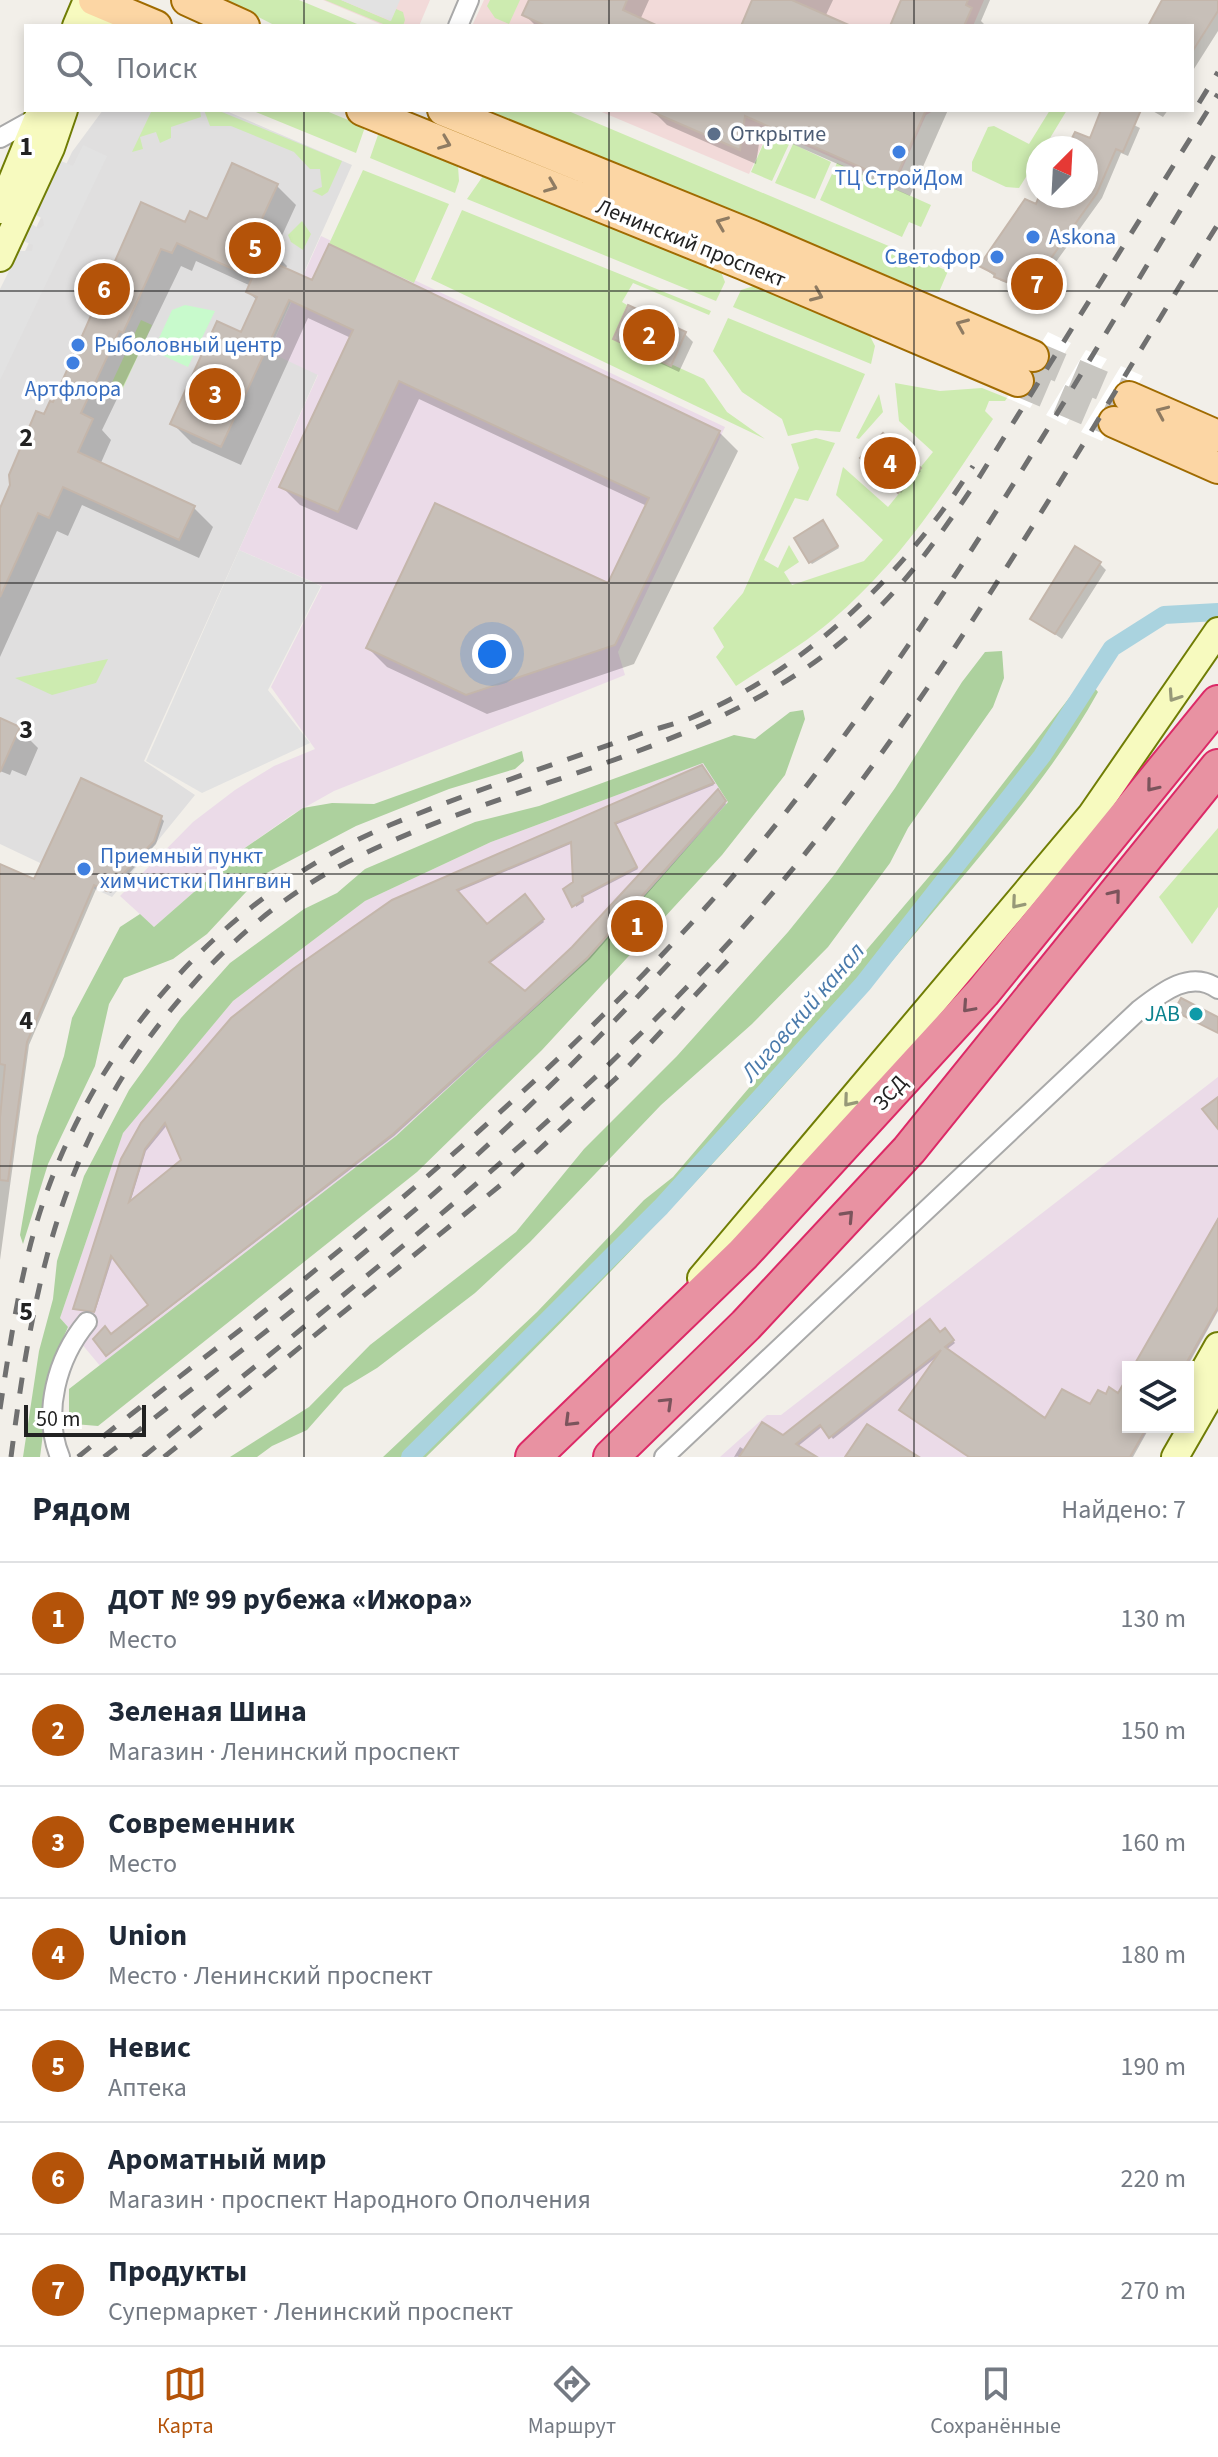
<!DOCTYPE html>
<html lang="ru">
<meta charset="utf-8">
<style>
:root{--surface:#fff;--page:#f6f6f7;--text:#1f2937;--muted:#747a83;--line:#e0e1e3;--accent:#b45309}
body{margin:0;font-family:"Source Sans 3",sans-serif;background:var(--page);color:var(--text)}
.controls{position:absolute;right:24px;bottom:24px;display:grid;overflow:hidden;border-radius:0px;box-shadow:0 4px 12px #0003}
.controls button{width:72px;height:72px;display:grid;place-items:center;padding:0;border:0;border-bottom:2px solid var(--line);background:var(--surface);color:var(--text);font:40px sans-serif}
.compass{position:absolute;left:1026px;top:136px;width:72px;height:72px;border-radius:50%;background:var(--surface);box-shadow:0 4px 12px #0003;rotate:24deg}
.scale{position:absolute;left:24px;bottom:20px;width:122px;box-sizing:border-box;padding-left:8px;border:4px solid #222;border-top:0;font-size:22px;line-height:28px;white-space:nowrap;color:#222;-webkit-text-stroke:6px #fff;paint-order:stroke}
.you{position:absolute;left:492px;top:654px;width:28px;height:28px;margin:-20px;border:6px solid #fff;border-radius:50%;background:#1a73e8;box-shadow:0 0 0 12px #1a73e833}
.badge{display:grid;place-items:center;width:52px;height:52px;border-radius:50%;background:var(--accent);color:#fff;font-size:26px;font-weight:700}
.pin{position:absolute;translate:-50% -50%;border:4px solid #fff;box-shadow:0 2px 8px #0006}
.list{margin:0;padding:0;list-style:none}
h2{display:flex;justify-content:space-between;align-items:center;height:104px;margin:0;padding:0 32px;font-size:34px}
h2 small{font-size:26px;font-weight:400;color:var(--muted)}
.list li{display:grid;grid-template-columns:52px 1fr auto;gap:24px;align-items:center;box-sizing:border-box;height:112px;padding:0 32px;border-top:2px solid var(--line)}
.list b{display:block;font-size:30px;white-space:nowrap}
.list p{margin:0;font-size:26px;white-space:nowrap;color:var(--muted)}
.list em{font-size:26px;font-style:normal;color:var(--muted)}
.icon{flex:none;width:44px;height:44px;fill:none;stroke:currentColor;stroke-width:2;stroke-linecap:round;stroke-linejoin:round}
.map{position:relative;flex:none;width:1218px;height:1457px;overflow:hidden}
.search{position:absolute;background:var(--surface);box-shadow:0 4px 12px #0003;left:24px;right:24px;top:24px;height:88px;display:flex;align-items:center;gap:20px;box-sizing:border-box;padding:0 28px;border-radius:0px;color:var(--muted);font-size:30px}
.sheet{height:888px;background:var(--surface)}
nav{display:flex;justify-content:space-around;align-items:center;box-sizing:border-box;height:112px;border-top:2px solid var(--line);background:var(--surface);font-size:22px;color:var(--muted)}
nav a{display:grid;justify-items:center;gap:4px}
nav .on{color:var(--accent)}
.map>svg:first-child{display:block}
.residential{fill:#e0dfdf}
.commercial{fill:#f2dad9}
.industrial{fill:#ebdbe8}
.grass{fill:#cdebb0}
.forest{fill:#add19e}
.park{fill:#c8facc}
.parking{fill:#e2e2e2}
.pier{fill:#fff}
.shadow{fill:#0003;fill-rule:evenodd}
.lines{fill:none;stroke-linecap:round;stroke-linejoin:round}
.canal{stroke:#aad3df;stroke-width:18}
.building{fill:#c7bfb8;stroke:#c4b6ab;stroke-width:2;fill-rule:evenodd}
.primary-tunnel{stroke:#c8c6c1;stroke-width:30;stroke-dasharray:30 15;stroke-linecap:butt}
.street-casing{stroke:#a9a9a9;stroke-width:22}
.secondary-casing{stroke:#707d05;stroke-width:30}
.primary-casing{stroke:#a06b00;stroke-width:34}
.highway-casing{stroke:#dc2a67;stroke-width:38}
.street{stroke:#fff;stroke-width:18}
.secondary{stroke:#f7fabf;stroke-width:26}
.primary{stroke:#fcd6a4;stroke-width:30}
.highway{stroke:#e892a2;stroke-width:34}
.rail{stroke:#707070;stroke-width:5;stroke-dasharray:16 16;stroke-linecap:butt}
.oneway{stroke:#8f7c63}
.oneway2{stroke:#979978}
.oneway3{stroke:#7b545c}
.grid{fill:none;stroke:#222;stroke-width:2;stroke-opacity:0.55}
.service-dot{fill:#5c6f8a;stroke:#fff;stroke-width:3}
.shop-dot{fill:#3f7fe0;stroke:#fff;stroke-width:3}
.culture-dot{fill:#0f9aa8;stroke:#fff;stroke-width:3}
.labels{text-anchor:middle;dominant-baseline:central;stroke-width:7;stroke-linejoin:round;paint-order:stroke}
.service-label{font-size:22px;fill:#4e5e75;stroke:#fff;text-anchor:start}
.shop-label{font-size:22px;fill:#366cbe;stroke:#fff;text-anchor:start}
.street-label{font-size:22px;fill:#222;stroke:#fff}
.culture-label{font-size:22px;fill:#0d838f;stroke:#fff;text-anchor:end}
.water-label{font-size:24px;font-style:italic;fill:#4a7aab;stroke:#fff}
.grid-label{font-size:26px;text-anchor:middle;font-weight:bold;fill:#222;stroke:#fff;stroke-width:7;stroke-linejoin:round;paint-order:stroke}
</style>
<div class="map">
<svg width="1218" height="1457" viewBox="0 0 1218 1457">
<rect width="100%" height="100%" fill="#f2efe9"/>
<!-- residential -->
<path class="residential" d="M103,110H224L352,165L269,351L318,374L144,761L195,795L112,897L0,844V304L72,152Z"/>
<!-- commercial -->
<path class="commercial" d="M323,0H430L419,26H385Z
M484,0H984L973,26H472Z
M597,110H935L926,115L895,185L769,130L749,174Z"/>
<!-- industrial -->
<path class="industrial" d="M321,236L725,427L618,652L625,675L334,791L293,814L242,850L154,927L120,896L193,822L235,790L274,766L315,749L271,687L322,586L239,550L318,375L269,352Z
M703,763L728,802L587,960L396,1136L101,1367L60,1318L123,1132L233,1001L365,901L491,842Z
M1218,1077V1310L1186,1367H1128V1427H1149L1131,1457H720L767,1415H781Z"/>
<!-- grass -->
<path class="grass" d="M225,0H299L362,26H276Z
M325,0H341L390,21L396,9L403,12L405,20L403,26H388Z
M490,0H520L509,24L495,18L487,6Z
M152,110H200L201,117L171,127V138L160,143L156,132L140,137L143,149L132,152Z
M204,110H217L342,161L328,192L322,196L312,191L322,187L320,169H310L294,152L231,126H210Z
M251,110H324L365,127L356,153Z
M481,110H566L948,271L939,292L923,290Z
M1050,110H1067L1044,148H1038V158L1019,188L1006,187L972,171V162L988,127L994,126L1029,144Z
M379,132L458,166L459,181L455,193L370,158Z
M768,133L790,142L772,181L751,172Z
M793,144L831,162L815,199L775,183Z
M837,163L931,205L921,227L909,222L902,237L820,200Z
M363,170L449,204L414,283L329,244Z
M483,176L721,272L725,282L716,301L467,199Z
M462,210L711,311L709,315L633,283L622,302L627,305L613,338L704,379L727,412L765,439L431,279Z
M302,221L311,234L303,250L291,242L288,235Z
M754,286L868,332L875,346L871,364L733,307L741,290Z
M728,318L865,374L840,432L816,430L788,436L782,419L742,392L713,351Z
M141,320L152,325L119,397L108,391Z
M895,383L940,391L982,388L1007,398L1005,401H989L985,411L993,419C944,493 901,561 832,620C803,645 768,665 736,686L716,657L724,647L713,628L743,593L799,468L791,444L816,438L835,443L808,501L795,498L764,560L778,568L789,545L799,562L784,572L792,585L864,561L883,540L836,495L843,467L888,507L933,452L899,421Z
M879,394L883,412L859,439L856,438Z
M108,659L96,683L52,695L15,678Z
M1218,828V907L1192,944L1159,897Z"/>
<!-- forest -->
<path class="forest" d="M1002,651L1004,678L993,707L908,828L890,863L828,947L752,1024L661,1105L530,1242L475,1293L377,1368L344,1388L307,1430L272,1446L257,1457H230L309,1407L370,1345L516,1232L584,1149L677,1056L788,932L834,875L895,788L962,682L985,652Z
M1083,680L1089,681L1098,692C1053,774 979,857 919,929C765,1114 598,1289 426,1457H383L537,1312L644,1200L673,1177L950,852Z
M803,710L805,719L785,775L722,855L542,1050L417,1172L98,1426L74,1424L69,1413V1389L396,1136L587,960L728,802L703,763L491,842L365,901L233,1001L123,1133L60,1318L68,1327L52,1364L40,1457H23L39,1351L53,1299L57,1261L84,1176L129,1090L181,1018L230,963L304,909L337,893L365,869L475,822L539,806L734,735L755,739L790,712Z
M522,751L524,761L515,769L449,789L356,826L261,876L207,934L173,959L124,978L109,1004L95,1066L48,1164L23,1244L20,1235L37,1136L64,1056L72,1018L120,927L140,914L154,927L242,850L303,808L332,803L374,804Z"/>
<!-- park -->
<path class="park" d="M185,305L215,311L188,367L153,351L172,310Z"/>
<!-- parking -->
<path class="parking" d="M341,0H400L391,21Z
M83,145L107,156L0,380V289L19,251H32L33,245L23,241L32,224L39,229L44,225L43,219L36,215L61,161L73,166Z
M239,550L321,586L268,690L310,743L202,793L146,761Z"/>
<!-- pier -->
<path class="pier" d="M1048,332L1071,343L1030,408L1007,398Z
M1086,350L1107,359L1066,425L1046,415Z
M1121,366L1143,376L1102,441L1081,432Z"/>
<!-- shadow -->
<path class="shadow" d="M532,0H649L640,20L653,26H536L525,15Z
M755,0H833L825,17L846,26H743Z
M903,0H990L981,21L986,26H892Z
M1167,0H1218V31L1192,72V26H1150Z
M652,110H948L910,196L761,130L756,164L667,125Z
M1103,110L1140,128L1128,156L1121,153L1102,198L1053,266L1041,296L1001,281L981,266L1037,206L1041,196H1086V148H1070L1091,140Z
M1151,110H1168L1163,117Z
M277,186L296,205L274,253L287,266L285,270L719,432L738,451L634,664L487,714L387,667L368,648L609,586L647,506L419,399L357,530L300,505L281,486L351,338L308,318L241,465L192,443L173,424L242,335L258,301L248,292L251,286L196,261L192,271L181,266L102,430L111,440L100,465L194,508L213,527L199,558L82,505L68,536L57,531L0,657V513L54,405L142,204L186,225L208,221Z
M629,308L685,334L693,342L679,372L623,346L615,338Z
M883,436L921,471L901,493L863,458Z
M824,524L839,548L812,564L810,562Z
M1099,563L1106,570L1062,639L1033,619Z
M0,720L19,729L38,748L26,776L12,770L10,775L0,771Z
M703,769L714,785L615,825L638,869L582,898L584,902L576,907L573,843L457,892L487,926L525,897L544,922L489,964L525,994L574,948L718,792L726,804L590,959L394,1136L108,1355L111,1336L151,1305L113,1256L95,1312L76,1308L131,1140L233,1020L393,901ZM168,1124L184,1161L130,1203L146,1151Z
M161,818L164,821L156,844L111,893L97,887L29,1045L0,1260V866L35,882Z
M1218,1218V1311L1187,1367H1135Z
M945,1331L955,1343L946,1350L1045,1421L1090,1407L1128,1421V1427L1145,1430L1147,1432L1133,1457H971L938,1356L833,1439L823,1426L797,1447L813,1457H755Z
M740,1447L753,1455L734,1457Z"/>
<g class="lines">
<!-- canal -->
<path class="canal" d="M410,1457L661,1207L863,984L1042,756L1112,648L1164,615L1218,612"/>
</g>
<!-- building -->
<path class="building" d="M529,0H627L623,10L658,26H546L522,15Z
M752,0H792L851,26H741Z
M901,0H968L966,5L972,8L964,26H890Z
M1162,0H1218V11L1192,52V26H1148Z
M648,110H926L894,182L745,116L740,150Z
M1101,110H1141L1123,152L1116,149L1097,193L1049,261L1036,293L994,277L995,274L979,266L1025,199L1036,204L1039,196H1086V148H1067L1075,132L1090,138Z
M232,163L278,184L253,238L269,245L263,258L312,280L329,244L720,431L615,645L466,695L366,648L435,503L608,583L649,498L399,381L338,512L279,487L353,330L289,300L221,447L170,424L217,321L241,332L257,297L246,292L252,278L177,243L172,253L161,249L123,333L119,331L81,413L93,419L78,452L195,506L179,540L63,487L49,518L38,513L0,597V508L10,485L9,475L36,411L44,414L50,401L53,402L141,202L185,222L190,211L207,219Z
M628,305L686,332L671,366L613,339Z
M883,433L921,468L898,493L860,458Z
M823,520L838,546L809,563L794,538Z
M1075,546L1101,562L1055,634L1030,619Z
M0,718L20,727L0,772Z
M702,765L714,783L615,823L637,867L582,896L583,900L572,907L563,889L573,882L571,842L457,890L487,924L525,894L544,919L489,962L525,991L572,947L718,789L726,801L588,957L393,1134L106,1356L93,1339L105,1326L111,1334L148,1305L111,1256L94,1312L73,1309L121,1159L141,1123L231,1018L293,969L392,900ZM165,1123L181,1160L129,1202L145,1149Z
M81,778L162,816L154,841L107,891L94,885L27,1042L8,1181L0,1180V1118L5,1065L0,1064V864L34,879Z
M1181,998L1218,1017V1033L1174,1011Z
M1218,1097V1129L1202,1109Z
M1218,1219V1307L1184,1367H1133Z
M930,1319L940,1332L945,1328L954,1340L945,1347L1045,1418L1062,1389L1090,1404L1098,1390L1106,1394L1109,1387L1118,1393L1128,1376V1427H1147L1130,1457H969L899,1410L941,1350L829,1438L820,1425L796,1444L817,1457H739L762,1422L783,1435Z
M867,1424L919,1457H845Z"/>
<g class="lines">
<!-- primary-tunnel -->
<path class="primary-tunnel" d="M1033,356L1129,397
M1018,381L1114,422"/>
<!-- street casing -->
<g class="street-casing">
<path id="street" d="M458,26L469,0
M0,138L38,117
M60,1457C42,1413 57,1358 87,1322
M664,1457L1139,1010C1162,992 1191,969 1218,989"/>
</g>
<!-- secondary casing -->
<g class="secondary-casing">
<path id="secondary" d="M76,26L87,0
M98,26L109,0
M0,210L41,110
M0,258L51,148L64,110
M701,1278L1091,815L1218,631
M1188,1399L1218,1346
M1175,1457L1218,1382"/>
</g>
<!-- primary casing -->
<g class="primary-casing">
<path id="primary" d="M94,0L156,26
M187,0L244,26
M362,110L743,264L1018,381
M443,110L753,236L1033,356
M1129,397L1218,436
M1114,422L1218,468"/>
</g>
<!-- highway casing -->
<g class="highway-casing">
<path id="highway" d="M533,1457L743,1254L983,992L1218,703
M611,1457L746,1325L909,1150L1218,767"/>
</g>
<!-- street -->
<use href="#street" class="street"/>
<!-- secondary -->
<use href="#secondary" class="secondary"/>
<!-- primary -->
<use href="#primary" class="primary"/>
<!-- highway -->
<use href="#highway" class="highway"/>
<!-- rail -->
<path class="rail" d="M1199,103L1218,72
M0,1409C11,1338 21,1265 45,1197C102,1033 230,892 390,825C470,792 554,764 635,736C653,729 673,725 691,718C809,668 905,573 973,466
M11,1457C35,1271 64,1126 194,983C235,937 284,896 338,867C509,776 720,757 865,621C911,579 945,528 980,476L1218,94
M78,1457C146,1401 217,1349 286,1294C434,1174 579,1049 706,907C906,684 1061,403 1218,149
M104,1457C230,1359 360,1262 478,1154C545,1093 609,1028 671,961
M143,1457C347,1291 556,1132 734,937C922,730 1070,461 1218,224
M164,1457L502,1184L627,1068L729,959"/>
</g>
<!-- one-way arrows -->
<defs><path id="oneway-chevron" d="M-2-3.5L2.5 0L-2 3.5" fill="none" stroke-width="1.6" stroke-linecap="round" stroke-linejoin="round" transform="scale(2)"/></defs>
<g class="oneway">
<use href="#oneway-chevron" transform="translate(445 143) rotate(22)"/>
<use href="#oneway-chevron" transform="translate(551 186) rotate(22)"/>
<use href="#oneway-chevron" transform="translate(722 223) rotate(-158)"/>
<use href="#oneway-chevron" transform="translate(817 295) rotate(23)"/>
<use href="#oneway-chevron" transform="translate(962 325) rotate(-157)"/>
<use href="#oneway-chevron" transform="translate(1162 412) rotate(-156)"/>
</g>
<g class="oneway2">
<use href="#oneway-chevron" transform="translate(1174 696) rotate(124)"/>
<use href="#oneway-chevron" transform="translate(1017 903) rotate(130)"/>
<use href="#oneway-chevron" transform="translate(849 1101) rotate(130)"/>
</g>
<g class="oneway3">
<use href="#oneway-chevron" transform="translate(1152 786) rotate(129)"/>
<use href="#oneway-chevron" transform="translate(1115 895) rotate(-51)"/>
<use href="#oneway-chevron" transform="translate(968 1007) rotate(132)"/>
<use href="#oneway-chevron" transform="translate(848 1216) rotate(-47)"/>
<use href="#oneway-chevron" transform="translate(667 1403) rotate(-44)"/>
<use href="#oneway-chevron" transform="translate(570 1421) rotate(135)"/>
</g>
<!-- grid -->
<path class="grid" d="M304,0V26M609,0V26M914,0V26M304,110V1457M609,110V1457M914,110V1457M0,291H1218M0,583H1218M0,874H1218M0,1166H1218"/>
<!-- markers -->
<circle class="service-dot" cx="714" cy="134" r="8"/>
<g class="shop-dot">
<circle cx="899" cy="152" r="8"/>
<circle cx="1033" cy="237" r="8"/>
<circle cx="997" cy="257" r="8"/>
<circle cx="78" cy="345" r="8"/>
<circle cx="73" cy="363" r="8"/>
<circle cx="84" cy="869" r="8"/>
</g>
<circle class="culture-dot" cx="1196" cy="1014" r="8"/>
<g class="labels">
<!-- service labels -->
<g class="service-label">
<text x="730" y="134">Открытие</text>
</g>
<!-- shop labels -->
<g class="shop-label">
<text x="899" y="178" text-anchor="middle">ТЦ СтройДом</text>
<text x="1049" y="237">Askona</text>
<text x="981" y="257" text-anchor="end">Светофор</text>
<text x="94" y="345">Рыболовный центр</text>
<text x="73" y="389" text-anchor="middle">Артфлора</text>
<text x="100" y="856">Приемный пункт<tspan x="100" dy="25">химчистки Пингвин</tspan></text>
</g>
<!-- street labels -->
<g class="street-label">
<text transform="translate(691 243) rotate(22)">Ленинский проспект</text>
<text transform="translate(890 1093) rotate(-48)">ЗСД</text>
</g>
<!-- culture labels -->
<g class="culture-label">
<text x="1180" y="1014">JAB</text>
</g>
<!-- water labels -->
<g class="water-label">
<text transform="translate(803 1012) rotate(-49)">Лиговский канал</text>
</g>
</g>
<g class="grid-label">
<text x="26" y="155">1</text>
<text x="26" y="446">2</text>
<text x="26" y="738">3</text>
<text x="26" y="1029">4</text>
<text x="26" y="1320">5</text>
</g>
</svg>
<div class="controls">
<button><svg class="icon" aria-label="layers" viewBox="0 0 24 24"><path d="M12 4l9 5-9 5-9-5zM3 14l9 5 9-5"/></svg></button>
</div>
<svg class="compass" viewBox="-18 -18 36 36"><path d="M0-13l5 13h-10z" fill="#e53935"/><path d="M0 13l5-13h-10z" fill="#747a83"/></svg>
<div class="scale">50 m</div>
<div class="you"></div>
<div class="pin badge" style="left:637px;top:926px">1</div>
<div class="pin badge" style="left:649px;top:335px">2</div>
<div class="pin badge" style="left:215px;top:394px">3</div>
<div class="pin badge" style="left:890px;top:463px">4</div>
<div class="pin badge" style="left:255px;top:248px">5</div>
<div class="pin badge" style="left:104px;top:289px">6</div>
<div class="pin badge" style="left:1037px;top:284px">7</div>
<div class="search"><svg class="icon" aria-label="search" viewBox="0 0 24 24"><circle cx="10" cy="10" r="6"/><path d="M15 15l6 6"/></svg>Поиск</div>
</div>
<section class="sheet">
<h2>Рядом<small>Найдено: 7</small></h2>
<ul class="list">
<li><span class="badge">1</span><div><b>ДОТ № 99 рубежа «Ижора»</b><p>Место</p></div><em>130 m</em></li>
<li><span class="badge">2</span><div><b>Зеленая Шина</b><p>Магазин · Ленинский проспект</p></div><em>150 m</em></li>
<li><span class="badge">3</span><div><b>Современник</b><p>Место</p></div><em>160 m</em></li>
<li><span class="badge">4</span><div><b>Union</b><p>Место · Ленинский проспект</p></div><em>180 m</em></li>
<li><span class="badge">5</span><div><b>Невис</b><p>Аптека</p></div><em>190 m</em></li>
<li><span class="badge">6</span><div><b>Ароматный мир</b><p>Магазин · проспект Народного Ополчения</p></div><em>220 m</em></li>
<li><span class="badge">7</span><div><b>Продукты</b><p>Супермаркет · Ленинский проспект</p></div><em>270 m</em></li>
</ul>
</section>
<nav>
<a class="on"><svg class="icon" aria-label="map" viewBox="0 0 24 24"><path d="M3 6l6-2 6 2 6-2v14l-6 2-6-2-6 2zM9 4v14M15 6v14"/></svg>Карта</a>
<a><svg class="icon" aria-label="directions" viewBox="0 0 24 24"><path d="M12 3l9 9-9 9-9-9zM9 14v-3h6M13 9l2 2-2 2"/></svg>Маршрут</a>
<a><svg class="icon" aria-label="saved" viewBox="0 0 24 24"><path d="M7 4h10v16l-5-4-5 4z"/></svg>Сохранённые</a>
</nav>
